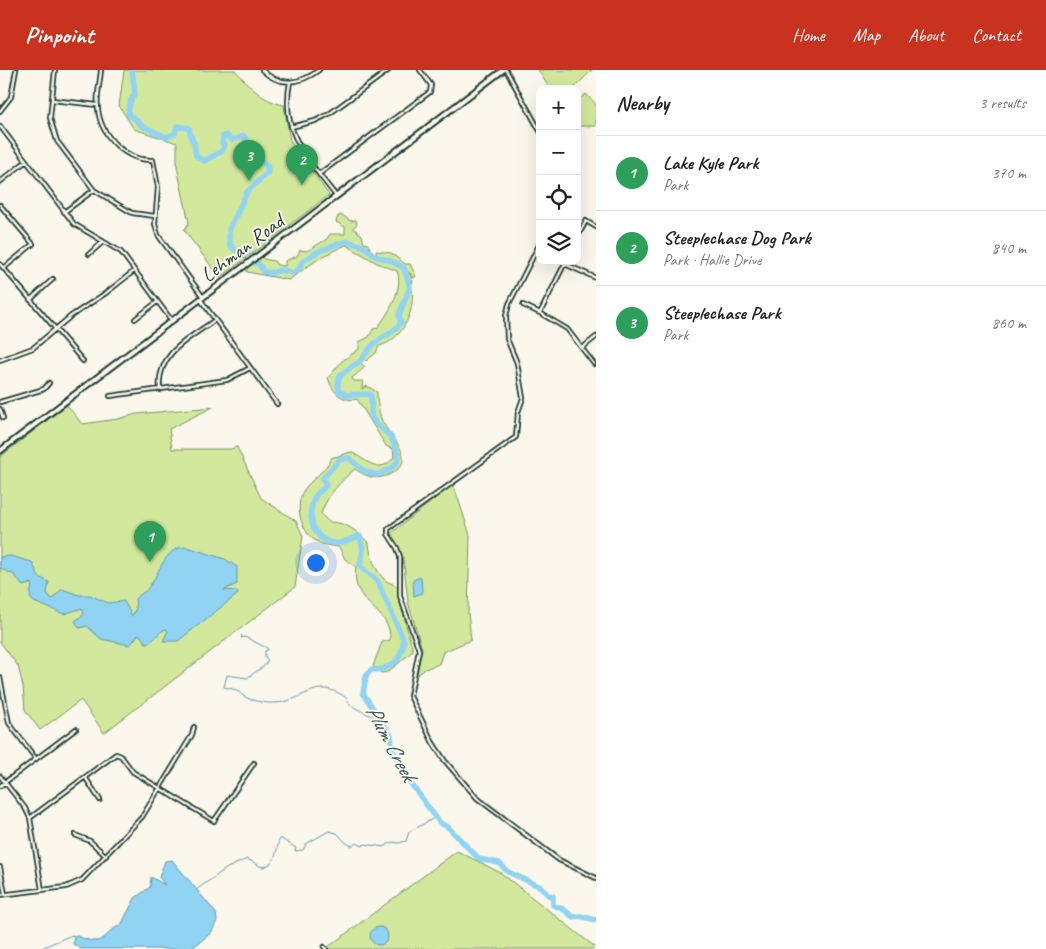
<!DOCTYPE html>
<meta charset="utf-8">
<style>
:root{--surface:#fff;--page:#f6f6f6;--text:#222;--muted:#767676;--line:#e0e0e0;--accent:#c8321e}
body{margin:0;font-family:Caveat,sans-serif;background:var(--page);color:var(--text)}
.controls{position:absolute;right:15px;top:15px;display:grid;overflow:hidden;border-radius:10px;box-shadow:0 5px 20px #0002}
.controls button{width:45px;height:45px;display:grid;place-items:center;padding:0;border:0;border-bottom:1px solid var(--line);background:var(--surface);color:var(--text);font:25px sans-serif}
.you{position:absolute;left:315px;top:492px;width:18px;height:18px;margin:-12px;border:4px solid #fff;border-radius:50%;background:#1a73e8;box-shadow:0 0 0 8px #1a73e833}
.badge{display:grid;place-items:center;width:32px;height:32px;border-radius:50%;background:var(--accent);color:#fff;font-size:16px;font-weight:700}
.pin{position:absolute;translate:-50% -41px;filter:drop-shadow(0 1px 2px #0008)}
.pin::after{content:'';position:absolute;top:26px;width:18px;height:15px;background:inherit;clip-path:polygon(0 0,100% 0,50% 100%)}
.list{margin:0;padding:0;list-style:none}
h2{display:flex;justify-content:space-between;align-items:center;height:65px;margin:0;padding:0 20px;font-size:21px}
h2 small{font-size:16px;font-weight:400;color:var(--muted)}
.list li{display:grid;grid-template-columns:32px 1fr auto;gap:15px;align-items:center;box-sizing:border-box;height:75px;padding:0 20px;border-top:1px solid var(--line)}
.list b{display:block;font-size:19px;white-space:nowrap}
.list p{margin:0;font-size:16px;white-space:nowrap;color:var(--muted)}
.list em{font-size:16px;font-style:normal;color:var(--muted)}
.icon{flex:none;width:28px;height:28px;fill:none;stroke:currentColor;stroke-width:2;stroke-linecap:round;stroke-linejoin:round}
.map{position:relative;flex:none;width:596px;height:879px;overflow:hidden}
header{display:flex;align-items:center;gap:30px;box-sizing:border-box;height:70px;padding:0 25px;background:var(--accent);color:#fff}
header strong{font-size:24px}
nav{display:flex;gap:28px;margin-inline-start:auto;font-size:18px}
main{display:flex}
aside{flex:1;background:var(--surface)}
.map>svg:first-child{display:block}
.green{fill:#d2e89d;stroke:#789268}
.water{fill:#90d3f2;stroke:#6397a6}
.lines{fill:none;stroke-linecap:round;stroke-linejoin:round}
.stream{stroke:#6397a6;stroke-width:1}
.river{stroke:#90d3f2;stroke-width:5.5}
.street-casing{stroke:#1f3d34;stroke-width:6}
.secondary-casing{stroke:#1f3d34;stroke-width:8}
.street{stroke:#fbf7ec;stroke-width:2.5}
.secondary{stroke:#fbf7ec;stroke-width:4}
.labels{text-anchor:middle;dominant-baseline:central;stroke-width:4;stroke-linejoin:round;paint-order:stroke}
.street-label{font-size:21px;fill:#1f3d34;stroke:#fbf7ec}
.water-label{font-size:22px;font-style:italic;fill:#365b5a;stroke:#fbf7ec}
</style>
<header>
<strong>Pinpoint</strong>
<nav><a>Home</a><a>Map</a><a>About</a><a>Contact</a></nav>
</header>
<main>
<div class="map">
<svg width="596" height="879" viewBox="0 0 596 879">
<rect width="100%" height="100%" fill="#fbf7ec"/>
<filter id="ink" filterUnits="userSpaceOnUse"><feTurbulence type="fractalNoise" baseFrequency=".02" numOctaves="2"/><feDisplacementMap in="SourceGraphic" scale="10" xChannelSelector="R" yChannelSelector="G"/><feConvolveMatrix kernelMatrix="1 2 1 2 8 2 1 2 1" color-interpolation-filters="sRGB"/></filter>
<g filter="url(#ink)">
<!-- green -->
<path class="green" d="M124,0H235C250,17 262,31 284,35L290,71L329,125L220,208L184,160L189,153L177,97V73L134,59L119,36Z
M538,0H592L573,19H550Z
M586,24L596,34V56H577V31Z
M342,145L351,151L356,150L357,154L353,158L362,165L364,174L367,173L372,182L376,185V181L391,183L405,194H410L416,206L414,208L409,202L413,211L411,215C417,237 404,270 379,276L376,283L366,291L363,288L359,292L365,297L352,308L354,311H363L362,319L367,316L377,322C377,329 378,339 381,348C387,366 423,390 388,405C375,411 366,406 355,399C341,411 327,425 321,444L329,452C347,452 356,461 369,473C370,486 375,500 385,510C389,513 395,514 399,518L401,536L413,581L388,602L381,603L373,596L382,572L390,570C392,538 349,535 356,497L345,489L339,477C330,476 321,475 313,469C299,458 294,431 306,417C315,406 325,402 331,388L351,382C367,390 380,406 394,387L393,379L386,376L357,329C341,332 333,322 328,308L342,291L359,279V272L369,267L373,259L377,258C388,245 404,218 397,201L377,193L346,175C325,184 307,196 289,210L247,202L246,194L259,184L264,189L274,191L277,195L285,196V191L297,186L300,180L307,181L327,169L330,164H345V157L336,152L338,146Z
M67,335L82,354L118,349L136,344L213,337L169,359L172,379H231L237,377L261,428L296,451L303,466L295,517L104,663L81,630L40,660L25,640L23,616L18,596L0,572V387Z
M451,416H454L470,465L468,543L471,570L443,582L439,594L425,599L416,606L422,579L408,532L403,487L390,464Z
M457,781L501,803L595,877L592,879H330L328,877Z"/>
<!-- water -->
<path class="water" d="M187,477L225,489L237,497V514L224,520L237,521L238,524L178,571H163L168,561L166,559C157,562 156,571 146,573L139,564L130,575L101,569L87,556L79,558L75,551L84,544L82,538L64,544L34,532L30,528L32,513L23,516L14,505L0,498V487L11,486L32,492L39,507L49,512L47,523L52,529L62,519L79,525H90L108,533L124,531L132,546L136,538L135,529C140,524 146,522 149,517C161,501 165,476 187,477Z
M421,507L422,523L414,526L413,510Z
M172,790L216,843L217,851L211,863L191,879H81L73,874L74,866H77C108,879 101,863 121,855L135,828L150,817L151,807L165,815L159,807L165,791Z
M370 866a9 9 0 1 1 18 0a9 9 0 1 1-18 0Z"/>
<g class="lines">
<!-- stream -->
<path class="stream" d="M242,565L241,568L245,567L267,578L268,580L265,581V587L268,590L264,596L247,608L227,605L224,617L237,620C246,633 276,636 290,630C301,627 315,617 326,619C332,620 343,624 347,629C348,630 349,634 351,635C354,638 373,647 378,648
M196,820L227,798L247,789L262,797C278,795 275,780 280,768L296,778L295,781L303,780L306,774L329,761L337,763L345,772L352,776L356,773L363,776L364,774L384,777L392,772L399,773L406,771L409,762L436,747
M39,879L72,865L75,866"/>
<!-- river -->
<path class="river" d="M132,0L135,24C130,30 129,36 128,44L131,47H133L142,56L166,67L175,63L177,56L189,58L192,70
M194,72L196,86L204,91L222,81L225,75L222,73L223,66L226,65L232,70L244,66L258,90L267,95L268,102L247,122L229,160L230,175L235,180L246,185
M253,193H258L264,202L271,203L281,200L293,203L299,199L302,192L317,182L346,171L363,176L375,186L391,191L404,198L410,217L399,245L401,252C395,263 383,266 374,274C368,279 365,287 359,292C349,300 334,303 339,321L347,325L370,324C374,332 369,340 372,347C376,356 385,361 391,367C393,370 392,372 394,375C404,394 394,398 377,405L364,401L349,388L340,389L323,408L326,416C323,419 320,421 317,424C304,441 312,472 335,473C343,474 351,468 360,466L363,480L360,496C365,503 373,504 378,512L404,571C401,591 391,600 371,600L366,606L363,623L391,666L392,679L409,711L440,753L448,757L479,789L499,793L508,802L541,817L548,825L553,826V835L563,839L573,847L580,846L596,850"/>
<!-- street casing -->
<g class="street-casing">
<path id="street" d="M55,0L50,48L57,71L94,120L132,143L155,146
M101,0C100,13 96,27 98,39C101,67 126,91 153,90L158,117L155,154L158,165L203,227
M262,0C279,17 301,14 319,0
M506,0L540,61
M290,12C280,63 307,88 336,126
M52,30L97,35
M0,41L11,27L16,0
M0,56L74,154L121,182L172,251
M291,57L315,51L329,44L389,0
M319,104L430,22L431,15L420,0
M0,112L25,92
M0,135L33,174L4,198
M64,142L94,120
M577,168L586,151L596,157
M540,173L509,234L506,246L507,269L517,293L523,328L518,342L516,367L388,459V464L397,478L400,487V526L419,580L410,626L433,673L445,691L477,728L559,790L596,808
M89,184L103,172
M566,191L540,243L567,259L594,294
M0,194L83,291
M565,194L596,208
M200,229L277,334
M30,230L53,209
M523,235L540,243
M135,249L157,232
M582,278L596,267
M0,290L33,278L71,246L106,223L134,201
M160,320C156,283 189,269 215,250
M110,326L227,310L250,298
M0,332L44,319L49,313
M0,339L3,348
M0,607L9,653L36,689
M0,706L25,738L30,748L42,820
M85,707L100,730
M0,716L76,659
M30,748L116,684L121,686L133,702L214,751L254,693
M75,765L90,771L106,786
M0,797L5,824
M0,825L66,817L82,810L142,747L192,665L194,657
M324,877L326,879"/>
</g>
<!-- secondary casing -->
<g class="secondary-casing">
<path id="secondary" d="M0,381L503,0"/>
</g>
<!-- street -->
<use href="#street" class="street"/>
<!-- secondary -->
<use href="#secondary" class="secondary"/>
</g>
</g>
<g class="labels">
<!-- street labels -->
<g class="street-label">
<text transform="translate(242 178) rotate(-37)">Lehman Road</text>
</g>
<!-- water labels -->
<g class="water-label">
<text transform="translate(391 673) rotate(62)">Plum Creek</text>
</g>
</g>
</svg>
<div class="controls">
<button>+</button>
<button>−</button>
<button><svg class="icon" aria-label="locate" viewBox="0 0 24 24"><circle cx="12" cy="12" r="6"/><path d="M12 2v4M12 18v4M2 12h4M18 12h4"/></svg></button>
<button><svg class="icon" aria-label="layers" viewBox="0 0 24 24"><path d="M12 4l9 5-9 5-9-5zM3 14l9 5 9-5"/></svg></button>
</div>
<div class="you"></div>
<div class="pin badge" style="left:150px;top:492px;background:#2e9e5b">1</div>
<div class="pin badge" style="left:302px;top:115px;background:#2e9e5b">2</div>
<div class="pin badge" style="left:249px;top:111px;background:#2e9e5b">3</div>
</div>
<aside>
<h2>Nearby<small>3 results</small></h2>
<ul class="list">
<li><span class="badge" style="background:#2e9e5b">1</span><div><b>Lake Kyle Park</b><p>Park</p></div><em>370 m</em></li>
<li><span class="badge" style="background:#2e9e5b">2</span><div><b>Steeplechase Dog Park</b><p>Park · Hallie Drive</p></div><em>840 m</em></li>
<li><span class="badge" style="background:#2e9e5b">3</span><div><b>Steeplechase Park</b><p>Park</p></div><em>860 m</em></li>
</ul>
</aside>
</main>
